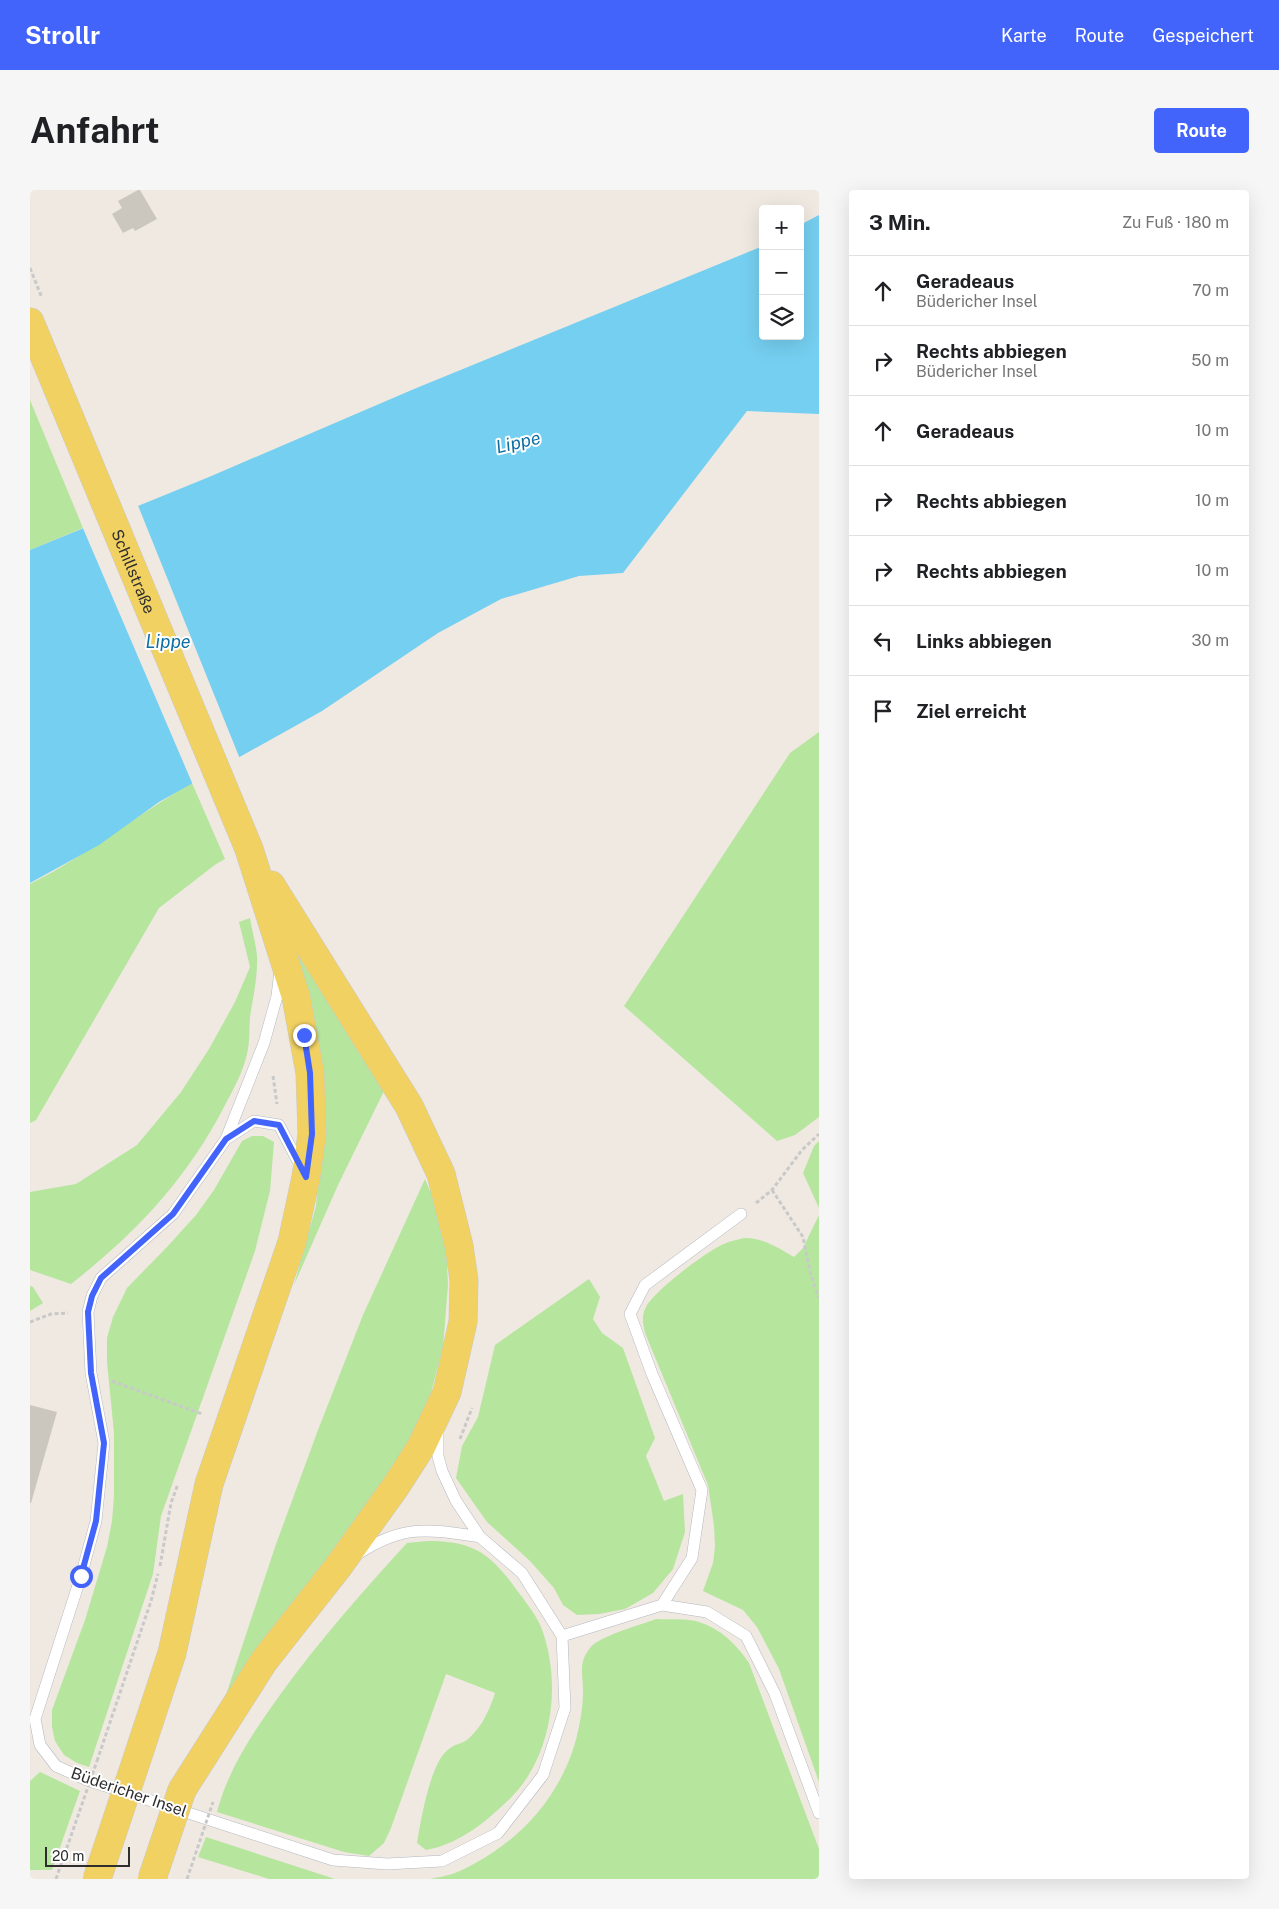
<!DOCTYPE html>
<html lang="de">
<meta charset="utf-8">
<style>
:root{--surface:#fff;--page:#f6f6f6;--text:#202124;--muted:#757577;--line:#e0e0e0;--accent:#4264fb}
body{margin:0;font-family:"Public Sans",sans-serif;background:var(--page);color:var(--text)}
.controls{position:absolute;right:15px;top:15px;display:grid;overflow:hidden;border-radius:5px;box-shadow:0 5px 20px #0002}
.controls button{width:45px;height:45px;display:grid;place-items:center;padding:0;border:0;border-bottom:1px solid var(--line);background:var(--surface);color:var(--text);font:25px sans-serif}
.scale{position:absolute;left:15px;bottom:12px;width:85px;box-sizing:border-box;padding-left:5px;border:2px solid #2e2e2e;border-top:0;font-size:14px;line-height:18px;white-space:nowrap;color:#2e2e2e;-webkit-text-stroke:4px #fff;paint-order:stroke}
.stop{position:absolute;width:15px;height:15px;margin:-11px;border:4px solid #4264fb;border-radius:50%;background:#fff}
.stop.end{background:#4264fb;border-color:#fff;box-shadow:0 1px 5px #0008}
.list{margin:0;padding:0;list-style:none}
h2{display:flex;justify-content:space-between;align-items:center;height:65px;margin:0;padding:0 20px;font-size:21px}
h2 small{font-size:16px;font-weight:400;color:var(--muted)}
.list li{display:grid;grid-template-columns:32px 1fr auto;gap:15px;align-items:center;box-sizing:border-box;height:70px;padding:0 20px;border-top:1px solid var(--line)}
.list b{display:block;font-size:19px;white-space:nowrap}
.list p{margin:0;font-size:16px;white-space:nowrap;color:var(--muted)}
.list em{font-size:16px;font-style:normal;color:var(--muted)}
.icon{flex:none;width:28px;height:28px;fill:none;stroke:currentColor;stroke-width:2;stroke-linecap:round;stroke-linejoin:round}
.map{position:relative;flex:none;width:789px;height:1689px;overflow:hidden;border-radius:5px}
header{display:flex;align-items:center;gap:30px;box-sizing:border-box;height:70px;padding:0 25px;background:var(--accent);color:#fff}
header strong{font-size:24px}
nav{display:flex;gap:28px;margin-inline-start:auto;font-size:18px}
.intro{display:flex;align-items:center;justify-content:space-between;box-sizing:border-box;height:120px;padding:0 30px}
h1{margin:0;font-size:35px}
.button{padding:12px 22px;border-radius:5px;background:var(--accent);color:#fff;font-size:18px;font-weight:700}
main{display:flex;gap:30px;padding:0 30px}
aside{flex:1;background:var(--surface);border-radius:5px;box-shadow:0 5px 20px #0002}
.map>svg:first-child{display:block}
.green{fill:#b6e59e}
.water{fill:#75cff0}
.pier{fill:#efe9e1}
.building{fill:#cbc7bf}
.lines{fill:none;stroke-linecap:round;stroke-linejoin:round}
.lane-casing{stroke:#b4b7c1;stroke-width:12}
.primary-casing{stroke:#c9c9c9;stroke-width:29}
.path{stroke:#c9c9c9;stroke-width:3;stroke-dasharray:4 2.5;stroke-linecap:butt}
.lane{stroke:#fff;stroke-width:11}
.primary{stroke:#f2d163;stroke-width:28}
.primary-bridge-casing{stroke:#c9c9c9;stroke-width:29;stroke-linecap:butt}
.path-bridge{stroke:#c9c9c9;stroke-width:3;stroke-dasharray:4 2.5;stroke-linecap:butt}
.primary-bridge{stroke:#f2d163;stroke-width:28}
.route{stroke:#4264fb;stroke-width:6}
.labels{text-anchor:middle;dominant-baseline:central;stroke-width:4;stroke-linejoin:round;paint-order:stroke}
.street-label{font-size:16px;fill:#2e2e2e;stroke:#fff}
.water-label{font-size:18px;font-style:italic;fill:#0d6fa3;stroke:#fff}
</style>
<header>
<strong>Strollr</strong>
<nav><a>Karte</a><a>Route</a><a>Gespeichert</a></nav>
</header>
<div class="intro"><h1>Anfahrt</h1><a class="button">Route</a></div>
<main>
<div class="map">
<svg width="789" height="1689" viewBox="0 0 789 1689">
<rect width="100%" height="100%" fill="#efe9e1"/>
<!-- green -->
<path class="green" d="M0,210L53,338L0,360Z
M789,542V927L765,945L747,951L594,816L760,563Z
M162,593L195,669L186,674L129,718L6,930L0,933V694C56,666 108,624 162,593Z
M220,728C222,741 226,754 227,766C228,786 223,807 220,827C219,839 220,852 217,864C213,882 203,900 194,917C156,990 106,1043 41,1094L0,1080V1002L46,994L107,955L151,902L179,859L205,812L220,777L209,732Z
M269,764L355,899L308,995L264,1095L286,1016L291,962L264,768Z
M222,946H233L244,952L240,1001L225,1061L131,1326L123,1384L59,1577L47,1573L34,1565L25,1551L22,1537V1520L55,1430L77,1357L82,1331L84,1306V1243L77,1172V1148L83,1127L97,1098L137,1057L166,1025L184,1000L212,951Z
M789,951V1018L773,983L784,956Z
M395,989L400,1001L405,999L416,1056L418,1095L413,1157L402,1199L390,1236L331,1328L258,1418L226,1461L189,1526L245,1357L288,1240L333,1125Z
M789,1025V1592L749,1479L727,1437L713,1420L673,1401L683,1373L685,1357L684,1336L678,1295L615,1143C613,1134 611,1126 616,1117C624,1101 679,1059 696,1053C701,1051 709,1049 714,1048C732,1047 750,1059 764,1067L773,1058Z
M559,1089L570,1107L563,1129L572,1143L593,1158L625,1248L616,1266L634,1311L653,1304L655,1342L643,1379L623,1403L595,1419L569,1424L547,1425L533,1415L524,1398L500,1371L457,1332L426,1288L432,1256L448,1227L465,1155Z
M0,1096L3,1097L13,1113L0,1121Z
M398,1351C443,1351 460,1363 486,1399C494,1410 505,1423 511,1437C529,1483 525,1544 498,1586C489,1601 475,1614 462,1625C444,1641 420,1656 396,1660L387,1653C391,1629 399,1583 413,1565C424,1552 429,1556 438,1549C452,1537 460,1519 465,1503L416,1484L361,1638L354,1653L339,1666L314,1662L187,1622C199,1576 225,1540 252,1502C290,1450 333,1401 377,1353Z
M626,1429C639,1430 656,1428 669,1432C691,1439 706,1454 719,1473L789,1659V1689H400C408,1687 417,1686 425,1683C438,1678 451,1670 462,1663C508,1633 541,1586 550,1531C552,1521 553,1511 553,1501C553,1483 548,1473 560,1458C569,1446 610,1435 626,1429Z
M10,1582L50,1601L22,1680H0V1591Z
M176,1647L305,1689H239L168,1667Z"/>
<!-- water -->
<path class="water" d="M789,25V224L717,221L593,383L549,386L471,409L408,443L292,521L129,612L69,655L0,693V360L179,287L384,199L733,56V146H770V35Z"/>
<!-- pier -->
<path class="pier" d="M107,313L210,569L163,595L52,336Z"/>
<!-- building -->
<path class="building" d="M108,0H110L127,29L105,41L103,38L93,43L82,24L92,18L88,11Z
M0,1215L27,1222L1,1313H0Z"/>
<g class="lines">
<!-- lane casing -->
<g class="lane-casing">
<path id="lane" d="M250,781L247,806L234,853L196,949L143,1024L71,1088L62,1106L58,1122L61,1183L74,1253L66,1331L51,1386L5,1529L10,1555L26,1576L57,1590L303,1670L357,1674L412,1671L468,1643L513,1585L535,1518L532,1446L492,1383L450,1347L426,1311L412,1281L408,1266V1240
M196,949L224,931L249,935L272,979
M328,1364C373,1334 399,1339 450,1347
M632,1415L662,1368L672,1300L622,1184L600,1124L615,1095L711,1024
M532,1446L632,1415L677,1422L716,1446L745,1504L789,1623"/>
</g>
<!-- primary casing -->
<g class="primary-casing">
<g id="primary">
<path id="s1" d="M0,132L219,659L266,807L280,883L282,944L276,987L262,1052L179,1294L142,1463L102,1584"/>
<path d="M152,1600L234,1471L308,1377L366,1296L391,1257L417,1202L433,1132L434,1090L429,1056L411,984L379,916L241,695"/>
</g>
</g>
<!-- path -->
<path class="path" d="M0,78L12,108
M243,886L247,914
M742,1000L773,1047L781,1086L789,1108
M726,1013L742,1000L772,960L789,944
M0,1132L21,1124L38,1123
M82,1191L172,1224
M430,1249L442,1218
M130,1376L141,1313L148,1294
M67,1571L121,1411L128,1384"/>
<!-- lane -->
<use href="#lane" class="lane"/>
<!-- primary -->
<use href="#primary" class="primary"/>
<!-- primary-bridge casing -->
<g class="primary-bridge-casing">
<path id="primary-bridge" d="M67,1689L102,1584
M122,1689L152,1600"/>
</g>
<!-- path-bridge -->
<path class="path-bridge" d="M26,1689L67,1571
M157,1689L183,1612"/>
<!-- primary-bridge -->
<use href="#primary-bridge" class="primary-bridge"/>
</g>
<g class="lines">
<!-- route -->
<path class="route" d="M51,1386L66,1331L74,1253L61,1183L58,1122L62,1106L71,1088L143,1024L196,949L224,931L249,935L276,987L282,944L280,883L274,845"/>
</g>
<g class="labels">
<!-- street labels -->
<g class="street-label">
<text stroke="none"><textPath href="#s1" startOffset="270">Schillstraße</textPath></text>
<text transform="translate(99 1602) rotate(19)">Büdericher Insel</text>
</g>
<!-- water labels -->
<g class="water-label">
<text transform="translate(488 252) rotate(-13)">Lippe</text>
<text x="138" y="451">Lippe</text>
</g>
</g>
</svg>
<div class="controls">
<button>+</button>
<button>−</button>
<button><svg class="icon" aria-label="layers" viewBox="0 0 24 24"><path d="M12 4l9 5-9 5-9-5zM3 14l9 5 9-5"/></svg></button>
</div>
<div class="scale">20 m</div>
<div class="stop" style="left:51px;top:1386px"></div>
<div class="stop end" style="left:274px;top:845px"></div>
</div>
<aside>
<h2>3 Min.<small>Zu Fuß · 180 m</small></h2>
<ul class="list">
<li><svg class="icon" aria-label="ahead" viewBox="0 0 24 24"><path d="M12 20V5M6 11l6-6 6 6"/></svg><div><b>Geradeaus</b><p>Büdericher Insel</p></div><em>70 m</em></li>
<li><svg class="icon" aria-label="right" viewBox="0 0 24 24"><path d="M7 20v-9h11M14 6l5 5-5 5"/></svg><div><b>Rechts abbiegen</b><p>Büdericher Insel</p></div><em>50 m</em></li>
<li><svg class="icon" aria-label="ahead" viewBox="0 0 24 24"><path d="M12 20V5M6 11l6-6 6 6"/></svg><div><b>Geradeaus</b></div><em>10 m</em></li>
<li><svg class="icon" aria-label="right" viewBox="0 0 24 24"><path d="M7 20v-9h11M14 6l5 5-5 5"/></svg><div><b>Rechts abbiegen</b></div><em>10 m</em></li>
<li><svg class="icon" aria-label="right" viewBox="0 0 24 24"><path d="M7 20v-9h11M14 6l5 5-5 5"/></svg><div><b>Rechts abbiegen</b></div><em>10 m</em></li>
<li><svg class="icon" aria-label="left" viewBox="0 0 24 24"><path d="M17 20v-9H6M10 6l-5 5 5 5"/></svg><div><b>Links abbiegen</b></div><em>30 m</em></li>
<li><svg class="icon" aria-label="arrive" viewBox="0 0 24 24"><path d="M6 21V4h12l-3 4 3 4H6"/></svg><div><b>Ziel erreicht</b></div></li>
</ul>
</aside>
</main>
